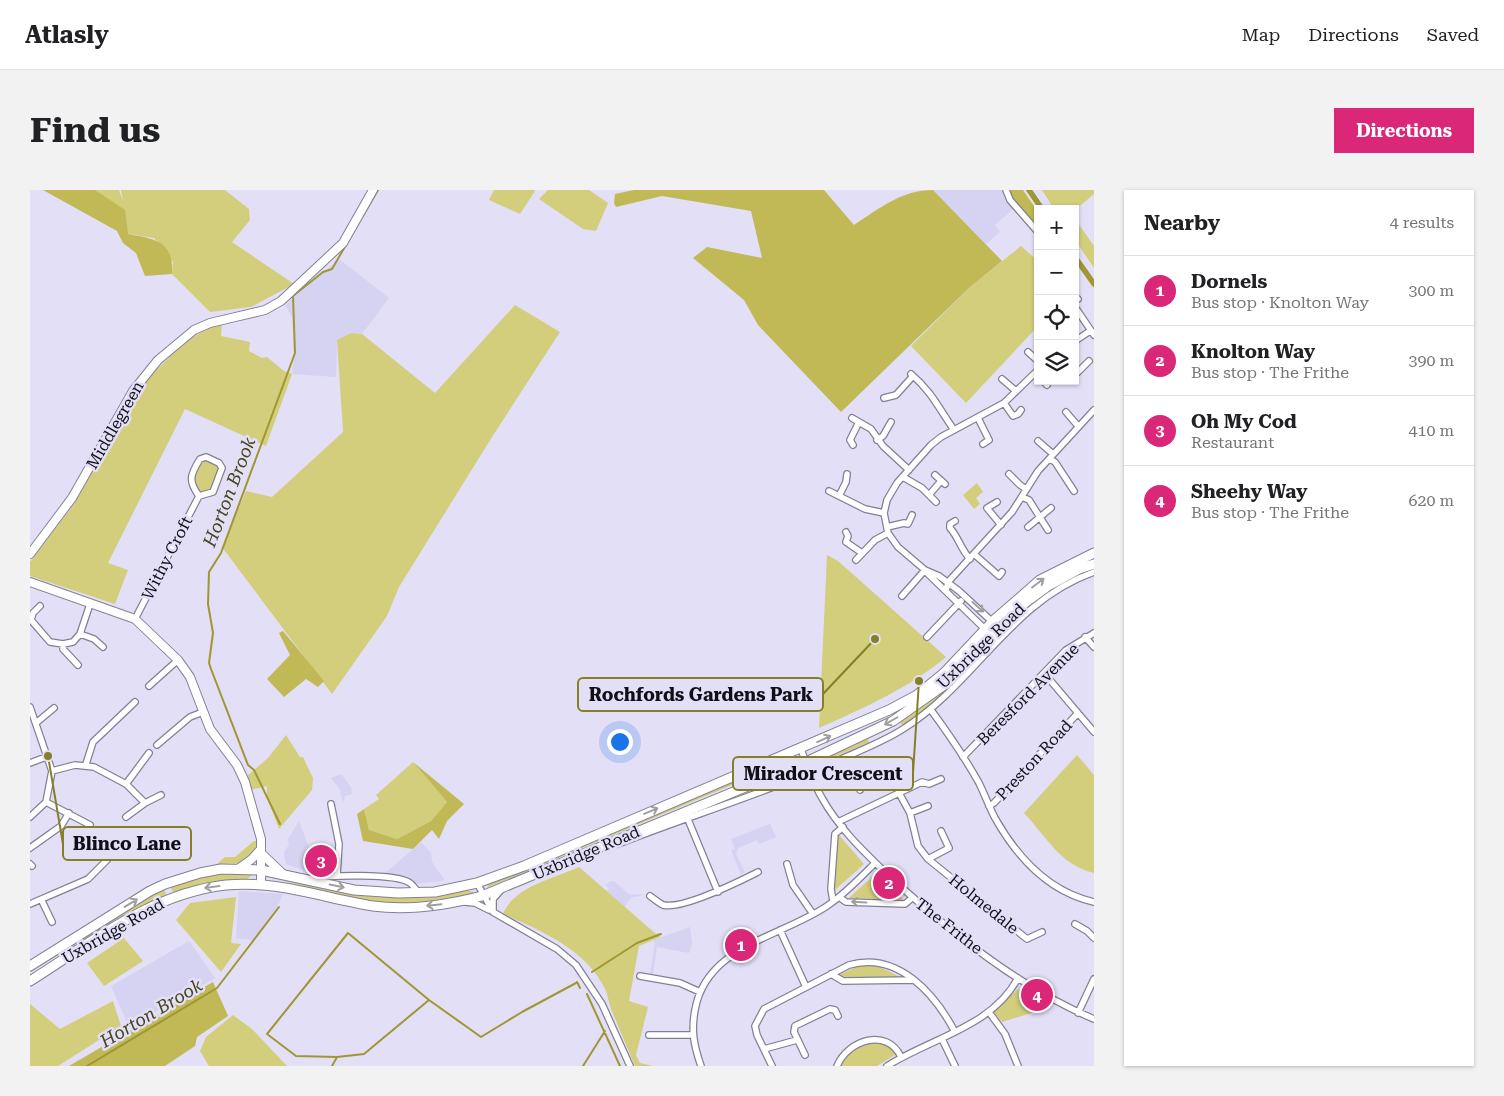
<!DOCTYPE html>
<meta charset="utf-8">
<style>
:root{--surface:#fff;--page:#f2f2f2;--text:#202124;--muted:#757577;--line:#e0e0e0;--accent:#db2777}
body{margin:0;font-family:"Roboto Serif",serif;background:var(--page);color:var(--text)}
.controls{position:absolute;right:15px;top:15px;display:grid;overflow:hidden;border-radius:0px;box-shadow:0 1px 4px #0004}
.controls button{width:45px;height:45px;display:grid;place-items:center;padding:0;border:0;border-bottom:1px solid var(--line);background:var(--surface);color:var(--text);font:25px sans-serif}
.you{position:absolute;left:589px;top:551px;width:18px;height:18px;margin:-12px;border:4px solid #fff;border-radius:50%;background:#1a73e8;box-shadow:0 0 0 8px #1a73e833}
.badge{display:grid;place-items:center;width:32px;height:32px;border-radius:50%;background:var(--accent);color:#fff;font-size:16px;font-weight:700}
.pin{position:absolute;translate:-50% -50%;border:2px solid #fff;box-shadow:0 1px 5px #0006}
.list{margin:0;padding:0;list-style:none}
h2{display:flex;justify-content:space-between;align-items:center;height:65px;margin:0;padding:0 20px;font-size:21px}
h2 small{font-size:16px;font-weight:400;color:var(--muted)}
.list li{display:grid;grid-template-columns:32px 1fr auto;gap:15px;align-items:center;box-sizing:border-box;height:70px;padding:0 20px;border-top:1px solid var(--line)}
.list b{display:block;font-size:19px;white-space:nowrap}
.list p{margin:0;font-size:16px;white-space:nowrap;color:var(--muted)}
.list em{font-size:16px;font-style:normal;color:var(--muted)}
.icon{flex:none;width:28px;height:28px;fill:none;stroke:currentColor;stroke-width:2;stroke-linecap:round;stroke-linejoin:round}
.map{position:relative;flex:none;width:1064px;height:876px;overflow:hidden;border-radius:0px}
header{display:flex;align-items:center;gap:30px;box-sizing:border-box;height:70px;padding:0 25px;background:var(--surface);border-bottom:1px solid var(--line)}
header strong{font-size:24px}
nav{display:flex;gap:28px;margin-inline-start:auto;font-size:18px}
.intro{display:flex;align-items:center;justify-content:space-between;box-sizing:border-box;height:120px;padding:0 30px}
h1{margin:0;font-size:35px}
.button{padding:12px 22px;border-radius:0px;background:var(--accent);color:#fff;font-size:18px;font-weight:700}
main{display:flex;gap:30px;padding:0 30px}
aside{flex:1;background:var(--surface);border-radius:0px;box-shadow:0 1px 4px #0004}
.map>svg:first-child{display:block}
.built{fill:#d6d2f1}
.green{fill:#d3ce7c}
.forest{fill:#c0b956}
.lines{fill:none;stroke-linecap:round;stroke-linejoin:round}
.stream{stroke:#9f9731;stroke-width:2}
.canal{stroke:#9f9731;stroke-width:5.5}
.street-casing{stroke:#838095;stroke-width:8}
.secondary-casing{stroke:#838095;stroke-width:10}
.primary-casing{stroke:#838095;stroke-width:11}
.street{stroke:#fff;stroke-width:5.5}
.secondary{stroke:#fff;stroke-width:8}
.primary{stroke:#fff;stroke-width:9}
.oneway{stroke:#9f9fa2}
.labels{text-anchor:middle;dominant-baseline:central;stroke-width:5;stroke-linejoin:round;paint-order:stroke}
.street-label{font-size:16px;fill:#100e16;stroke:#e2dff7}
.water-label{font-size:18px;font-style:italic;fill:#47441b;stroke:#e2dff7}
.leader{fill:none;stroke:#857f26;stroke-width:2}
.callout-dot{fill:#857f26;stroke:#e2dff7;stroke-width:2}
.callout{fill:#e2dff7;stroke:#857f26;stroke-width:2}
.callout-label{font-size:18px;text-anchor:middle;font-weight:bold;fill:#100e16}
</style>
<header>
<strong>Atlasly</strong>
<nav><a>Map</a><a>Directions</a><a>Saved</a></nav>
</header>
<div class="intro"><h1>Find us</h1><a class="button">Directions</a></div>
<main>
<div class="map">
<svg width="1064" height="876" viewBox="0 0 1064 876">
<rect width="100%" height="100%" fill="#e2dff7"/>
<!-- built -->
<path class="built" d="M903,0H971L984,18L965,35L970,42L956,54Z
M309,69L359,108L332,144L321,143L307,150L306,187L262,184L264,164L262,127L255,115Z
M311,584L321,597L322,604L315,606L313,613L310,600L301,588Z
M269,631L283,668L286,667L284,659L303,655L300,660L302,667V679L299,682L288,685L256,674L254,663L259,654L258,649Z
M740,634L746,647L729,654L727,650L708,658L706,664L715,682L711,685L701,660L705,659L701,649Z
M391,652L401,663L402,672L414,689L412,691L387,694L369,687L353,685Z
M584,691L600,705L611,704L612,706L602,707L594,717L576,702L579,698L576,695L579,692Z
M209,701L253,704L246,720L225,750L206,748Z
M660,737L662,753L659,763L627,757L623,784H620L625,753L623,750Z
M159,751L185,788L99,837L81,796Z"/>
<!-- green -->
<path class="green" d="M65,0H89L93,11L91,0H195L219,19L220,30L202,52L264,94L221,117L180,122L142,84L143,72L124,48L98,44Z
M464,0H504L505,1L490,24L459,10Z
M518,0H559L578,13L566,41L553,39L509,9Z
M1012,0H1064V4L1045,20L1024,19Z
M1045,29L1064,56V78L1045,50Z
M991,56L1008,71V136L936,213L881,156L939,98Z
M485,115L530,142L462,247L369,397L357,426L302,504L192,357L216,301L242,307L313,242L307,150L321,143L332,144L405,203Z
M192,132L191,146L220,152L219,161L232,168L237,167L254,181L262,184L236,256L155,219L78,373L98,380L85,414L0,386V372L44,314L110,197L151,155L164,146Z
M173,270H177L189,276C190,286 183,299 174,302L164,298L162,289Z
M947,293L953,302L946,308L950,314L944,319L933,305Z
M797,365L808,371L916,467C879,498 834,518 789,538Z
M1064,376V379C999,400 964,455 918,500C904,513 888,525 873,536L870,532L838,549L839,553L795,570L791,575L786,569L819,555L821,557L827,554L826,553L888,515L996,415L1032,390Z
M256,545L270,567H273L283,588L282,600L249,639L237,607V596L220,600L217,586L238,568Z
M1047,565L1064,585V683C1030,675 1016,646 994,623Z
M758,569L759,571L457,698L459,692Z
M383,572L417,612L401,631L367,649L339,640L334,619L349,609L346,605Z
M809,645L834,674L804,701L807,649Z
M224,651H226L227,659L214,673L187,674L195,667H205Z
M549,677L626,744L629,743L630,747L609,756L599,811L618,817L606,865L610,873L623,876H605C597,857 589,838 581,819C579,813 578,807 576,801C558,760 510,740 473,724C483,697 525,688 549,677Z
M188,683L222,685L216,690L145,703L142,701L141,696L159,689Z
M236,684C287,694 339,709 391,708C405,708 433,697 444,702C438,707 427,707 419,708C396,712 373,715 349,713C311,709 274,694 236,687Z
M845,684L874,710L819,708Z
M133,699L136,703L133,708L48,753L0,782V777L110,709Z
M206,707L201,753L211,754L191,782L146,730L160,713Z
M94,748L113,771L74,796L57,773Z
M837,775L848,776L872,788L868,792L815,788L809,785L826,777Z
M988,799L1020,817L972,832L964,822L965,819Z
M83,811L91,836L28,876H0V814L30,839Z
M203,825L222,839L257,876H179L170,861L176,847Z
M846,851L859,854L868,863L847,876H810C818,862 831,856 846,851Z"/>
<!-- forest -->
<path class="forest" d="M13,0H65L95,20L98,44C125,49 144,51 142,84L115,86L106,63L93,53L87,41Z
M604,0H794L824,35C850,18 872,0 903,0L972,71L939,98L811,222L728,135L714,110L663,68L677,57L732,68L721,21L632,6L586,17L584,13L585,4Z
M976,0H993L1008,22V37Z
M253,441L294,491L288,497L276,489L254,507L237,489L260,465L249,443Z
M383,572L434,614L417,631L409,649L402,640L383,659L333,651L327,624L334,619L339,640L367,649L401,631L417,612Z
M183,792L198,826L167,847L165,856L135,876H39Z"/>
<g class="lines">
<!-- stream -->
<path class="stream" d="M250,634L224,580L218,575L181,479L179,473L183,443L178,414L179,382L191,363L265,163L263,106L293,82L302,79L348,0
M562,782L607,753L631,744
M547,792L550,798
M557,804L590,876
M307,867L266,866L237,844L318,743L399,810
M57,876L187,798L249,717
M302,876L307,867L334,864L399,810L451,847L492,822L546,793
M553,876L575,841"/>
<!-- canal -->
<path class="canal" d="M999,0L1012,19
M1045,67L1064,94"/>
<!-- street casing -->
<g class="street-casing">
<path id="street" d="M976,0L980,10L1008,42
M1045,110L1048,109
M1045,117L1064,145
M1045,151L1060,141
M998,162L1008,171
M1047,183L1059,171
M881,184C902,202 908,217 924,240
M972,189L986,201
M1013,191L1017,195
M854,208L866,205L883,186
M974,213L983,226L988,224L991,220
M1036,222L1048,236
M822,228L841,239L853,256L879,280
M948,228L959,250L953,254
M847,250L853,246L861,232
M1008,251L1023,264
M823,255L820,250L829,232
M1020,269L1025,272L1044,301
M979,284L990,295L996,299
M905,285L915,294
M873,287L892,298L906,312
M799,301L835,319L854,323
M899,305L911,291
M809,306L816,292L817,284
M992,307L999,310L1018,340
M967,312L957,318L971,335
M925,331L920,334V338C929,348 930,358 940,369
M857,337L874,333L878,334L882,325
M998,337L1021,318
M816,342L818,346L816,352L832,363
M944,364L969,386L972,382
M826,370L845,350L858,343
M896,382L962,446
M916,401L918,392L982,322L1008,281L1064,220
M872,406L895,380
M10,416L3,423L1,430L20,452L33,454L43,452L50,444L60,414
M105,429L169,306C158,291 160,285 170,269L176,267L189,273L192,278L183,302L169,306
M969,438L929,401L909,386L895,380L868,357L858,343L854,323L857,310L867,293L901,255L911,247L974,213L1008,180
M50,444L64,449L73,457
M897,447L931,411
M1055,447L1064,457
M33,454V459L48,475
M1014,483L1064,542
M119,496L148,470
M0,517L22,581L16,612L0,627
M901,520C918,543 935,568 949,593C955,605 959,617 965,628C987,667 1019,702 1064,712
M6,533L24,518
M127,555L160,527L173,522
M771,559C777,576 783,593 792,608C808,637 833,661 856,683C916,739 989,798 1064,829
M818,566L830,600
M933,567L1036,460L1064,443
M0,573L16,567
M56,574L63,552L105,512
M22,581L45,575L64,577L96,594L115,613L131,605
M96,594L119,563
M869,603L880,623L888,656L898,669L997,749L1012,742
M16,612L60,635
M301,614L309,654L307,685
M959,616L964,613L1048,523
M880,623L898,616
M96,627L115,613
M657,627L688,702
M808,632L892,592L899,594L911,589
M588,654C665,624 744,600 818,566C836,558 856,550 873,539C944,495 982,410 1064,382
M0,658L31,636L39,623
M898,669L919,658L911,641
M0,674L2,676
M757,674L763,695L783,724
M280,689C298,685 366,683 380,693C383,695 386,700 388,702
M447,693L463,722L527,759L546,775L572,814L600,876
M620,706C624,709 629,713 633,715C653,720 710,691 728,682
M809,707L816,712L875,714L882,708
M12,711L22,732
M803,711L801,699L805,644L813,637
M435,712L445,713L459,720
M0,714L58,689L77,670
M463,722V709L471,700
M1045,734L1057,741L1064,748
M750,740L776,797
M801,784L813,791L883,790
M610,786L650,793L670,802
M959,822L975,844L988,876
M1048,823L1064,789
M619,845H662
M912,849L925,876
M734,859L767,850
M775,865L764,842L765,836L800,819L805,820L808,826
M671,876C664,856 661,841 665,820C676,756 751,747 797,716C815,704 830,688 845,673
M742,876L727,845L725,836L734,819L819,775C868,761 905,804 925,842
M807,876C818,850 857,837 871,867
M857,876C901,848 962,837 988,788"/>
</g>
<!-- secondary casing -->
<g class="secondary-casing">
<path id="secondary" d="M0,364L42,308L103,201L128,170L164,140L180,133L235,120L251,111L313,53L343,0
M0,392L105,429L148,470L160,487L180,539L207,575L215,592L231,649V695
M231,663L253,684
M208,679L222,669L231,659"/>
</g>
<!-- primary casing -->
<g class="primary-casing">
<path id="primary" d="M0,776L120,701L135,694L170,683L191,679L231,680L324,700L368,703L405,702L447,693L494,676L859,520L887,505L914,483L963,431L1010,390L1064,363
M0,791C62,752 122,703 196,695C247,690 293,708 343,716C379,721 417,715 452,706L776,572L863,531L917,493L996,412L1018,396L1049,379L1064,374"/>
</g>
<!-- street -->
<use href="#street" class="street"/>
<!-- secondary -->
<use href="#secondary" class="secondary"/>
<!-- primary -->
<use href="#primary" class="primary"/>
</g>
<!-- one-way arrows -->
<defs><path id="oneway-shaft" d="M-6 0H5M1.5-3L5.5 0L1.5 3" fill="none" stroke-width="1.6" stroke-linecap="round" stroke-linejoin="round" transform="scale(1.25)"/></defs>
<g class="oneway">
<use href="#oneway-shaft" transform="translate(1008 393) rotate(-37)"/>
<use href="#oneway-shaft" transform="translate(948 417) rotate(42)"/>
<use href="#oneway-shaft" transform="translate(861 531) rotate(150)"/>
<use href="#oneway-shaft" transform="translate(794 549) rotate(-25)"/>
<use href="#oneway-shaft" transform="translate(621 621) rotate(-23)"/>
<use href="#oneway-shaft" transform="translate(307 696) rotate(12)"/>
<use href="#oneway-shaft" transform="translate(182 697) rotate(172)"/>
<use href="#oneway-shaft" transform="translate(829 712) rotate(-177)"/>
<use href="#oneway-shaft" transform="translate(101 713) rotate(-31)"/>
<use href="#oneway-shaft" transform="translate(404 715) rotate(174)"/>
</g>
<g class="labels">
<!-- street labels -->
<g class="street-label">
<text transform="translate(85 235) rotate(-60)">Middlegreen</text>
<text transform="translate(137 368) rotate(-63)">Withy Croft</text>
<text transform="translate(951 456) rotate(-44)">Uxbridge Road</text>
<text transform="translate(998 504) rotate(-45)">Beresford Avenue</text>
<text transform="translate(1004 570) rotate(-47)">Preston Road</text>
<text transform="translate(556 663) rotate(-23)">Uxbridge Road</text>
<text transform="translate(954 714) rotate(39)">Holmedale</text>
<text transform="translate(919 736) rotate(38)">The Frithe</text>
<text transform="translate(83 741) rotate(-30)">Uxbridge Road</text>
</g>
<!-- water labels -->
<g class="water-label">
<text transform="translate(199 302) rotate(-69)">Horton Brook</text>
<text transform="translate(121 823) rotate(-31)">Horton Brook</text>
</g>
</g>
<!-- callouts -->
<path class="leader" d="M845 449L793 504M889 491L883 583M18 566L33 654"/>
<g class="callout-dot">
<circle cx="845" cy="449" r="5"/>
<circle cx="889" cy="491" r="5"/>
<circle cx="18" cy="566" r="5"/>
</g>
<g class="callout">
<rect x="548" y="488" width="245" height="33" rx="5"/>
<rect x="703" y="567" width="180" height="33" rx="5"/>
<rect x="33" y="637" width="128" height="33" rx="5"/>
</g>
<g class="callout-label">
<text x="671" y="511">Rochfords Gardens Park</text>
<text x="793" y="590">Mirador Crescent</text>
<text x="97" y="660">Blinco Lane</text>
</g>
</svg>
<div class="controls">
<button>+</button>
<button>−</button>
<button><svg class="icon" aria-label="locate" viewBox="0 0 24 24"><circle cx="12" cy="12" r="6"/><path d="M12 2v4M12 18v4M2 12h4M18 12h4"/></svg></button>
<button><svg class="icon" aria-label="layers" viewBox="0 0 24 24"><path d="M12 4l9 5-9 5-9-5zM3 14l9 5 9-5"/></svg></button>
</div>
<div class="you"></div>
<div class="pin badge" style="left:711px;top:755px">1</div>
<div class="pin badge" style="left:859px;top:693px">2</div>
<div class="pin badge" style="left:291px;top:671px">3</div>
<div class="pin badge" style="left:1007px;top:805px">4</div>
</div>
<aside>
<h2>Nearby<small>4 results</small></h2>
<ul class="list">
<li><span class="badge">1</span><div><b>Dornels</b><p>Bus stop · Knolton Way</p></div><em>300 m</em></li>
<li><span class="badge">2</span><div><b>Knolton Way</b><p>Bus stop · The Frithe</p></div><em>390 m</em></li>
<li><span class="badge">3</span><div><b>Oh My Cod</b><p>Restaurant</p></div><em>410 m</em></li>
<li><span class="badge">4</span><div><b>Sheehy Way</b><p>Bus stop · The Frithe</p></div><em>620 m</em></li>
</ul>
</aside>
</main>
